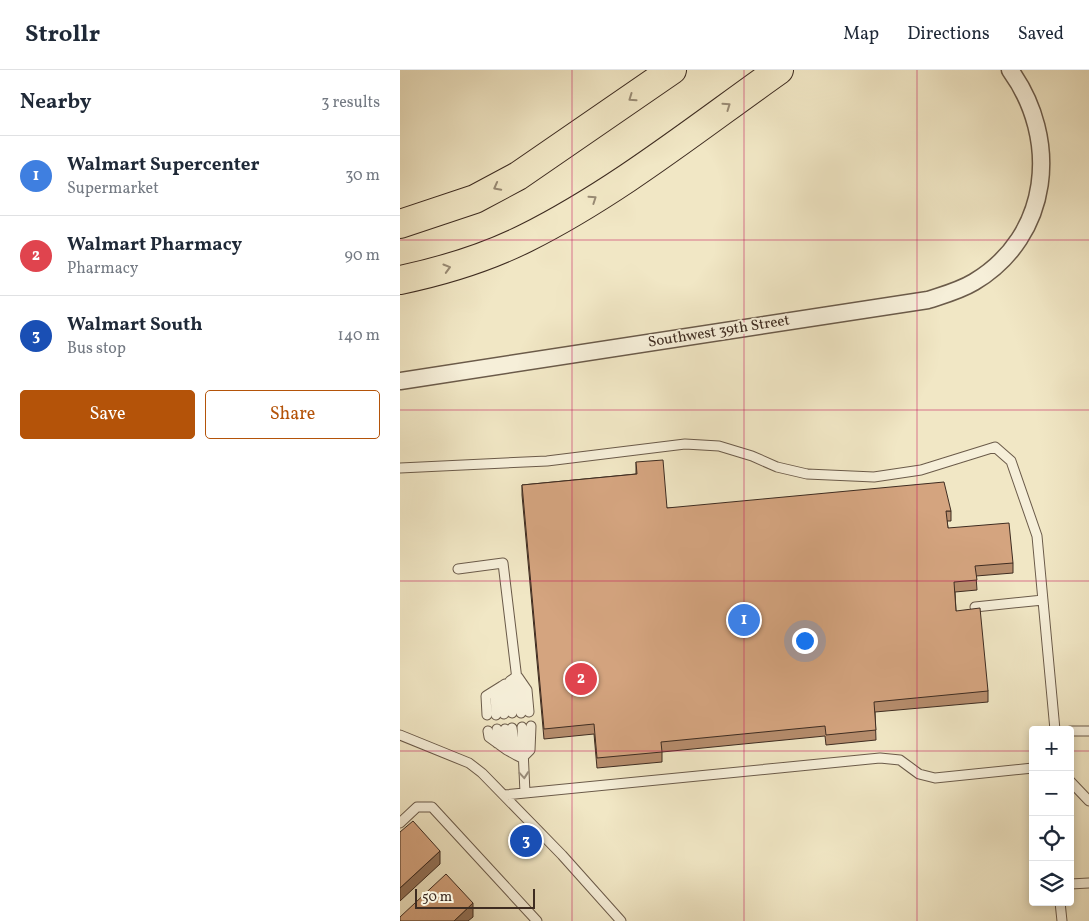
<!DOCTYPE html>
<meta charset="utf-8">
<style>
:root{--surface:#fff;--page:#f6f6f7;--text:#1f2937;--muted:#747a83;--line:#e0e1e3;--accent:#b45309}
body{margin:0;font-family:Vollkorn,serif;background:var(--page);color:var(--text)}
.controls{position:absolute;right:15px;bottom:15px;display:grid;overflow:hidden;border-radius:5px;box-shadow:0 2px 8px #0003}
.controls button{width:45px;height:45px;display:grid;place-items:center;padding:0;border:0;border-bottom:1px solid var(--line);background:var(--surface);color:var(--text);font:25px sans-serif}
.scale{position:absolute;left:15px;bottom:12px;width:120px;box-sizing:border-box;padding-left:5px;border:2px solid #3e2c21;border-top:0;font-size:14px;line-height:18px;white-space:nowrap;color:#3e2c21;-webkit-text-stroke:4px #f6efd9;paint-order:stroke}
.you{position:absolute;left:404px;top:570px;width:18px;height:18px;margin:-12px;border:4px solid #fff;border-radius:50%;background:#1a73e8;box-shadow:0 0 0 8px #1a73e833}
.badge{display:grid;place-items:center;width:32px;height:32px;border-radius:50%;background:var(--accent);color:#fff;font-size:16px;font-weight:700}
.pin{position:absolute;translate:-50% -50%;border:2px solid #fff;box-shadow:0 1px 5px #0006}
.list{margin:0;padding:0;list-style:none}
h2{display:flex;justify-content:space-between;align-items:center;height:65px;margin:0;padding:0 20px;font-size:21px}
h2 small{font-size:16px;font-weight:400;color:var(--muted)}
.list li{display:grid;grid-template-columns:32px 1fr auto;gap:15px;align-items:center;box-sizing:border-box;height:80px;padding:0 20px;border-top:1px solid var(--line)}
.list b{display:block;font-size:19px;white-space:nowrap}
.list p{margin:0;font-size:16px;white-space:nowrap;color:var(--muted)}
.list em{font-size:16px;font-style:normal;color:var(--muted)}
.actions{display:flex;gap:10px;padding:15px 20px}
.actions a{flex:1;padding:11px 0;border:1px solid var(--accent);border-radius:5px;text-align:center;font-size:18px;color:var(--accent)}
.actions .main{background:var(--accent);color:#fff}
.icon{flex:none;width:28px;height:28px;fill:none;stroke:currentColor;stroke-width:2;stroke-linecap:round;stroke-linejoin:round}
.map{position:relative;flex:none;width:689px;height:851px;overflow:hidden}
header{display:flex;align-items:center;gap:30px;box-sizing:border-box;height:70px;padding:0 25px;background:var(--surface);border-bottom:1px solid var(--line)}
header strong{font-size:24px}
nav{display:flex;gap:28px;margin-inline-start:auto;font-size:18px}
main{display:flex}
aside{flex:1;background:var(--surface)}
.map>svg:first-child{display:block}
.lines{fill:none;stroke-linecap:round;stroke-linejoin:round}
.lane-casing{stroke:#6b5b4a;stroke-width:11}
.street-casing{stroke:#6b5b4a;stroke-width:19}
.highway-casing{stroke:#3e2c21;stroke-width:30}
.lane{stroke:#f6efd9;stroke-width:9}
.street{stroke:#f6efd9;stroke-width:16}
.highway{stroke:#f1e7c5;stroke-width:28}
.wall{fill:#b68d6d;stroke:#3e2c21}
.shaded-wall{fill:#947359;stroke:#3e2c21}
.building{fill:#d4a47f;stroke:#3e2c21}
.oneway{stroke:#988a73}
.oneway2{stroke:#9a8e7d}
.grid{fill:none;stroke:#c2185b;stroke-width:1;stroke-opacity:0.55}
.labels{text-anchor:middle;dominant-baseline:central;stroke-width:4;stroke-linejoin:round;paint-order:stroke}
.street-label{font-size:15px;fill:#3e2c21;stroke:#f6efd9}
</style>
<header>
<strong>Strollr</strong>
<nav><a>Map</a><a>Directions</a><a>Saved</a></nav>
</header>
<main>
<aside>
<h2>Nearby<small>3 results</small></h2>
<ul class="list">
<li><span class="badge" style="background:#3f7fe0">1</span><div><b>Walmart Supercenter</b><p>Supermarket</p></div><em>30 m</em></li>
<li><span class="badge" style="background:#e0444e">2</span><div><b>Walmart Pharmacy</b><p>Pharmacy</p></div><em>90 m</em></li>
<li><span class="badge" style="background:#1a4fb4">3</span><div><b>Walmart South</b><p>Bus stop</p></div><em>140 m</em></li>
</ul>
<div class="actions"><a class="main">Save</a><a>Share</a></div>
</aside>
<div class="map">
<svg width="689" height="851" viewBox="0 0 689 851">
<rect width="100%" height="100%" fill="#f1e7c5"/>
<filter id="stains"><feTurbulence type="fractalNoise" baseFrequency=".004" numOctaves="4"/><feColorMatrix values="0 0 0 0 .2 0 0 0 0 .09 0 0 0 0 .02 0 0 0 .5 -.17"/></filter>
<radialGradient id="worn" r=".72"><stop offset=".6" stop-color="#630" stop-opacity="0"/><stop offset="1" stop-color="#630" stop-opacity=".3"/></radialGradient>
<g class="lines">
<!-- lane casing -->
<g class="lane-casing">
<path id="lane" d="M0,398L147,391L285,374L319,376L352,386L377,397L407,404L474,407L521,400L595,377L611,391L637,466L655,660
M58,499L103,493L121,643
M575,537L643,530
M118,607L127,620L129,642
M95,621L96,645
M112,643L110,611L117,606
M104,644L102,616L105,614
M87,645L86,626L102,616
M122,657L125,723
M112,658L116,685L122,688
M97,659V673
M105,659L107,680L116,685
M88,661L89,667L107,680
M670,661H689
M0,665L69,693L82,703L162,785L221,851
M122,688L130,680L131,656
M670,711L689,731
M104,725L480,688L500,690L519,704L535,708L633,698
M0,753L17,737H32L137,851
M670,814L689,813
M660,832L662,851"/>
</g>
<!-- street casing -->
<g class="street-casing">
<path id="street" d="M0,311L528,230C543,225 559,221 574,212C651,166 660,69 610,0"/>
</g>
<!-- highway casing -->
<g class="highway-casing">
<path id="highway" d="M0,154L75,129L118,106L272,0
M0,210C43,201 86,188 126,168C216,123 297,58 379,0"/>
</g>
<!-- lane -->
<use href="#lane" class="lane"/>
<!-- street -->
<use href="#street" class="street"/>
<!-- highway -->
<use href="#highway" class="highway"/>
</g>
<!-- wall -->
<path class="wall" d="M236,392L267,438L551,441V451H547L548,458L613,493V503L576,506L577,520L555,522L556,541L588,621V632L475,642L476,670L426,675L425,666L262,682V692L197,698L194,664L144,669L122,425V415L236,404Z"/>
<!-- shaded-wall -->
<path class="shaded-wall" d="M40,781V794L0,831V818Z
M73,833V847L68,851H54Z"/>
<!-- building -->
<path class="building" d="M263,390L267,438L544,412L551,441H546L548,458L609,453L613,493L575,496L577,510L554,512L556,541L580,538L588,621L474,632L476,660L426,665L425,656L261,672L262,682L197,688L194,654L144,659L122,415L237,404L236,392Z
M13,751L40,781L0,818V762Z
M46,804L73,833L54,851H0V847Z"/>
<!-- one-way arrows -->
<defs><path id="oneway-chevron" d="M-2-3.5L2.5 0L-2 3.5" fill="none" stroke-width="1.6" stroke-linecap="round" stroke-linejoin="round" transform="scale(1.25)"/></defs>
<g class="oneway">
<use href="#oneway-chevron" transform="translate(232 28) rotate(145)"/>
<use href="#oneway-chevron" transform="translate(327 36) rotate(-35)"/>
<use href="#oneway-chevron" transform="translate(97 117) rotate(152)"/>
<use href="#oneway-chevron" transform="translate(193 129) rotate(-34)"/>
<use href="#oneway-chevron" transform="translate(47 198) rotate(-16)"/>
</g>
<use class="oneway2" href="#oneway-chevron" transform="translate(124 705) rotate(85)"/>
<!-- grid -->
<path class="grid" d="M172,0V851M344,0V851M517,0V851M0,170H689M0,340H689M0,511H689M0,681H633M670,681H689"/>
<g class="labels">
<!-- street labels -->
<g class="street-label">
<text transform="translate(319 262) rotate(-9)">Southwest 39th Street</text>
</g>
</g>
<rect width="100%" height="100%" filter="url(#stains)"/>
<rect width="100%" height="100%" fill="url(#worn)"/>
</svg>
<div class="controls">
<button>+</button>
<button>−</button>
<button><svg class="icon" aria-label="locate" viewBox="0 0 24 24"><circle cx="12" cy="12" r="6"/><path d="M12 2v4M12 18v4M2 12h4M18 12h4"/></svg></button>
<button><svg class="icon" aria-label="layers" viewBox="0 0 24 24"><path d="M12 4l9 5-9 5-9-5zM3 14l9 5 9-5"/></svg></button>
</div>
<div class="scale">50 m</div>
<div class="you"></div>
<div class="pin badge" style="left:344px;top:550px;background:#3f7fe0">1</div>
<div class="pin badge" style="left:181px;top:609px;background:#e0444e">2</div>
<div class="pin badge" style="left:126px;top:771px;background:#1a4fb4">3</div>
</div>
</main>
